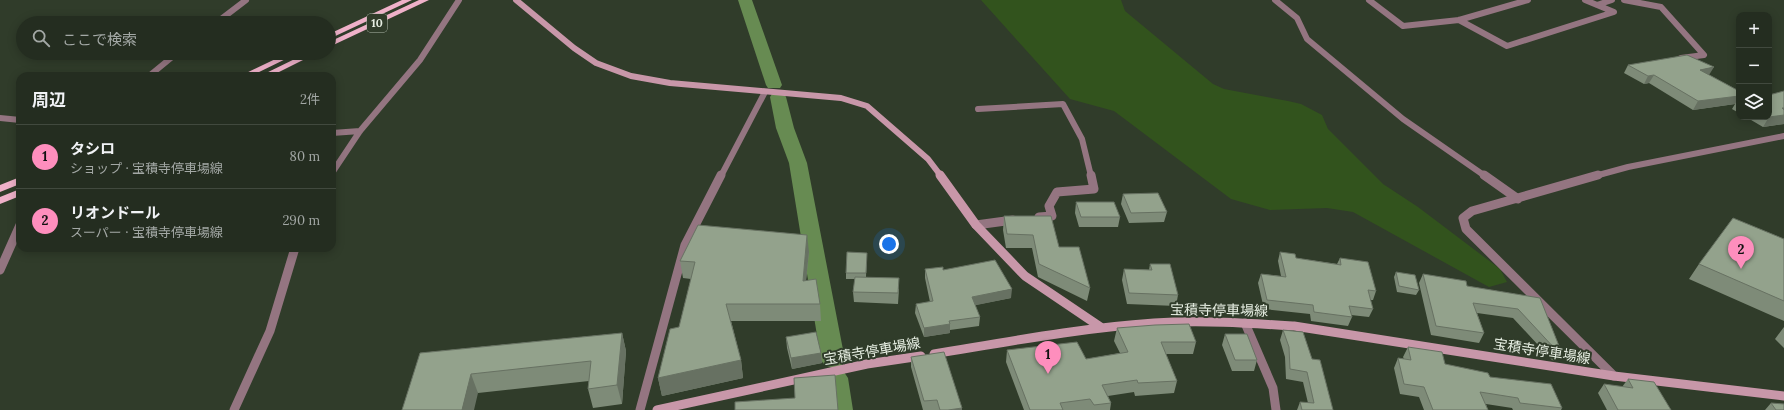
<!DOCTYPE html>
<html lang="ja">
<meta charset="utf-8">
<style>
:root{--surface:#242d20;--page:#30392d;--text:#f1f3f6;--muted:#a3a8a5;--line:#41493e;--accent:#fe8ebd}
body{margin:0;font-family:Lora,"Noto Sans JP",serif;background:var(--page);color:var(--text)}
.controls{position:absolute;right:12px;top:12px;display:grid;overflow:hidden;border-radius:8px;box-shadow:0 2px 10px #0003}
.controls button{width:36px;height:36px;display:grid;place-items:center;padding:0;border:0;border-bottom:1px solid var(--line);background:var(--surface);color:var(--text);font:20px sans-serif}
.you{position:absolute;left:889px;top:244px;width:14px;height:14px;margin:-10px;border:3px solid #fff;border-radius:50%;background:#1a73e8;box-shadow:0 0 0 6px #1a73e833}
.badge{display:grid;place-items:center;width:26px;height:26px;border-radius:50%;background:var(--accent);color:#111;font-size:13px;font-weight:700}
.pin{position:absolute;translate:-50% -33px;filter:drop-shadow(0 1px 2px #0008)}
.pin::after{content:'';position:absolute;top:21px;width:14px;height:12px;background:inherit;clip-path:polygon(0 0,100% 0,50% 100%)}
.list{margin:0;padding:0;list-style:none}
h2{display:flex;justify-content:space-between;align-items:center;height:52px;margin:0;padding:0 16px;font-size:17px}
h2 small{font-size:13px;font-weight:400;color:var(--muted)}
.list li{display:grid;grid-template-columns:26px 1fr auto;gap:12px;align-items:center;box-sizing:border-box;height:64px;padding:0 16px;border-top:1px solid var(--line)}
.list b{display:block;font-size:15px;white-space:nowrap}
.list p{margin:0;font-size:13px;white-space:nowrap;color:var(--muted)}
.list em{font-size:13px;font-style:normal;color:var(--muted)}
.icon{flex:none;width:22px;height:22px;fill:none;stroke:currentColor;stroke-width:2;stroke-linecap:round;stroke-linejoin:round}
.map{position:relative;flex:none;width:1784px;height:410px;overflow:hidden}
.search{position:absolute;background:var(--surface);box-shadow:0 2px 10px #0003;left:16px;top:16px;width:320px;height:44px;display:flex;align-items:center;gap:10px;box-sizing:border-box;padding:0 14px;border-radius:22px;color:var(--muted);font-size:15px}
.panel{position:absolute;background:var(--surface);box-shadow:0 2px 10px #0003;left:16px;top:72px;width:320px;height:180px;border-radius:12px}
.map>svg:first-child{display:block}
.green{fill:#32531d}
.lines{fill:none;stroke-linecap:round;stroke-linejoin:round}
.canal{fill:#678b52;fill-rule:evenodd}
.street-far1{stroke:#947581;stroke-width:6}
.street{stroke:#947581;stroke-width:9}
.secondary-far1{stroke:#c897a9;stroke-width:6}
.secondary{stroke:#c897a9;stroke-width:9}
.primary{fill:#efb1c9;fill-rule:evenodd}
.wall{fill:#7e8b78}
.shaded-wall{fill:#677162}
.building{fill:#93a28c;stroke:#677162}
.labels{text-anchor:middle;dominant-baseline:central;stroke-width:4;stroke-linejoin:round;paint-order:stroke}
.shield{fill:#303c2a;stroke:#afb9ab;stroke-width:1}
.shield-label{font-size:11px;font-weight:bold;fill:#e6eee2}
.near-street-label{font-size:14px;fill:#e6eee2;stroke:#303c2a}
</style>
<div class="map">
<svg width="1784" height="410" viewBox="0 0 1784 410">
<rect width="100%" height="100%" fill="#303c2a"/>
<!-- green -->
<path class="green" d="M981,0H1121L1125,11L1213,84L1224,89L1288,101L1301,104L1322,115L1328,129L1383,184L1418,207L1500,269L1507,282L1489,287L1353,212L1327,208L1270,210L1231,199L1114,111L1070,99Z"/>
<g class="lines">
<!-- canal -->
<path class="canal" d="M738,0H752L782,85L780,88H768L766,85Z
M778,92L784,94L786,97L794,128L807,163L845,360L841,366L833,368L825,366L821,360L789,163L776,128L770,97L772,94Z
M836,369L844,372L848,378L853,410H829L824,378L828,372Z"/>
<!-- street-far1 -->
<path class="street-far1" d="M1275,0L1297,18L1307,39L1403,119L1485,176
M1369,0L1403,26L1459,20L1528,0
M1624,0L1661,7L1704,55L1681,58
M1597,5L1612,0
M1459,20L1507,46L1614,12L1585,0
M216,23L246,0
M149,76L177,53
M978,109L1063,104L1082,139L1091,176
M0,118L20,120
M332,133L360,131
M332,173L360,131L420,60L459,0
M721,176L765,92
M1595,176L1628,167L1784,136"/>
<!-- street -->
<path class="street" d="M1484,175L1518,199
M1598,175L1472,211L1463,218L1466,229L1614,376
M1039,217L1052,216L1049,206L1057,192L1094,189L1091,175
M976,225L1013,220
M0,270L20,225
M1245,323L1273,388L1276,410
M234,410L270,331L295,248
M640,410L685,245L721,175"/>
<!-- secondary-far1 -->
<path class="secondary-far1" d="M516,0L574,48L596,63L631,76L670,83L841,98L867,106L928,159L941,176"/>
<!-- secondary -->
<path class="secondary" d="M940,175L976,225L1025,276L1102,328
M934,354C1007,342 1080,328 1154,323C1201,320 1247,323 1294,326L1614,376L1784,396
M657,410L867,364L921,356"/>
<!-- primary -->
<path class="primary" d="M402,0H412L329,39V34Z
M419,0H429L329,47V42Z
M288,53H298L251,76H240Z
M307,53H317L271,76H260Z
M20,177V184L0,192V185Z
M20,189V196L0,204V197Z"/>
</g>
<!-- wall -->
<path class="wall" d="M1628,65L1709,75L1739,91V113L1732,109L1735,104L1693,110L1649,83L1644,84L1624,73Z
M1746,117H1769L1784,124L1763,127Z
M1123,194L1167,212L1164,222L1129,223L1121,204Z
M1076,202L1120,217L1118,227H1079L1075,213Z
M1004,216L1059,247L1090,288L1087,301L1038,277L1032,248H1006L1003,230Z
M1784,239V321L1689,279L1699,264Z
M809,252L806,281L820,304L821,321H731L741,360L743,378L662,396L658,378L679,327L691,279L683,278L680,261Z
M1280,252L1296,258L1337,264L1340,258L1376,291L1373,300H1370L1373,309L1369,317L1351,315L1352,317L1348,326L1311,321L1310,314L1264,309L1258,283L1261,274L1281,276L1278,261Z
M867,253L866,277L899,289L898,304L854,302L853,292L855,279H846V273Z
M1150,264L1178,295L1176,306L1127,304L1122,280L1124,269L1149,270Z
M925,269L943,270L1011,298L975,305L980,317L979,326L950,330V333L924,337L915,313L916,304L930,302L925,278Z
M1396,272L1419,290L1416,295L1397,292L1394,277Z
M1423,274L1467,286L1540,298L1561,351L1555,361L1552,360L1513,318L1477,313L1484,333L1479,343L1431,335L1419,283Z
M1784,327V348L1775,339Z
M1117,328L1196,342L1193,354H1166L1177,381L1174,393L1135,396L1134,392L1108,396L1111,403L1110,410H1024L1006,362L1007,350L1086,359L1120,353L1114,341Z
M1283,330L1312,359L1333,410H1297L1300,402L1308,403L1303,382L1286,379L1285,357L1280,340Z
M622,333L626,351L622,404L593,408L588,389L589,381L478,393L420,353Z
M1225,334L1257,360L1254,371H1232L1222,345Z
M786,337L821,353L822,363L792,369L787,348Z
M1408,347L1445,364L1490,377L1562,408L1561,410H1513L1512,408L1486,404L1488,410H1424L1419,397L1400,394L1394,368L1398,358L1404,359L1403,357Z
M911,357L962,408V410H923L911,367Z
M1628,379L1671,410H1607L1598,393L1604,384L1622,387Z
M1771,403L1784,410H1765Z"/>
<!-- shaded-wall -->
<path class="shaded-wall" d="M1714,67L1709,75L1700,70Z
M1654,75L1649,83L1644,84L1648,76Z
M1739,96V100L1738,99L1735,104L1693,110L1698,101Z
M1782,108H1784V124L1763,127L1769,117Z
M807,235L809,252L804,298L803,281Z
M1012,289L1011,298L972,306V297Z
M950,324V333L924,337V328Z
M622,333L626,351L622,404L617,385Z
M821,353L822,363L792,369L791,358Z
M741,360L743,378L662,396L658,378Z
M471,374L478,393L474,410H462Z
M962,408V410H948Z"/>
<!-- building -->
<path class="building" d="M1687,55L1714,67L1700,70L1739,91V96L1698,101L1654,75L1648,76L1628,65Z
M1784,91V108H1782L1784,110V115L1769,117V95Z
M1158,193L1167,212L1131,213L1123,194Z
M1076,202H1114L1120,217H1081Z
M1004,216H1051L1059,247H1079L1090,288L1039,264L1033,235L1007,234Z
M1733,218L1784,239V301L1699,264Z
M698,225L807,235L803,281L816,279L820,304H726L741,360L658,378L670,329L679,327L695,262L680,261Z
M847,252L867,253L866,273H846Z
M1280,252L1295,254L1296,258L1341,265L1340,258L1368,262L1376,291L1368,290L1373,309L1349,306L1352,317L1314,312L1313,305L1267,300L1261,274L1286,277Z
M995,260L1012,289L972,297L980,317L949,321L950,324L924,328L916,304L933,301L925,269L943,267V270Z
M1150,264H1170L1178,295L1129,293L1124,269L1152,270Z
M1396,272L1415,275L1419,290L1399,286Z
M1423,274L1466,281L1467,286L1540,298L1561,351H1557L1518,309L1473,303L1484,333L1436,326Z
M855,277L899,278L898,293L853,292Z
M1189,324L1196,342H1161L1177,381L1138,383L1137,380L1102,385L1111,403L1094,405L1090,399L1060,403L1063,410H1030L1007,350L1077,342L1086,359L1128,352L1117,328L1155,325Z
M1283,330L1303,332L1312,359L1320,360L1333,410H1302L1300,402L1314,403L1307,372L1290,369L1289,347Z
M816,332L821,353L791,358L786,337Z
M622,333L617,385L588,389L591,361L471,374L462,410H402L420,353Z
M1225,334H1247L1257,360H1235Z
M1408,347L1442,352L1445,364L1488,373L1490,377L1551,384L1562,408L1520,403L1518,398L1480,392L1488,410H1433L1424,387L1404,384L1398,358L1411,360Z
M944,352L962,408L948,410H940L937,400L924,401L911,357Z
M835,375L838,410H735V402L795,398L794,378Z
M1628,379L1654,382L1671,410H1618L1604,384L1633,388Z
M1771,403L1784,404V410H1776Z"/>
<g class="labels">
<!-- shield labels -->
<rect class="shield" x="367" y="14" width="20" height="18" rx="3"/>
<g class="shield-label">
<text x="377" y="23">10</text>
</g>
<!-- near-street labels -->
<g class="near-street-label">
<text transform="translate(1219 310) rotate(1)">宝積寺停車場線</text>
<text transform="translate(872 351) rotate(-10)">宝積寺停車場線</text>
<text transform="translate(1542 351) rotate(9)">宝積寺停車場線</text>
</g>
</g>
</svg>
<div class="controls">
<button>+</button>
<button>−</button>
<button><svg class="icon" aria-label="layers" viewBox="0 0 24 24"><path d="M12 4l9 5-9 5-9-5zM3 14l9 5 9-5"/></svg></button>
</div>
<div class="you"></div>
<div class="pin badge" style="left:1048px;top:374px">1</div>
<div class="pin badge" style="left:1741px;top:269px">2</div>
<div class="search"><svg class="icon" aria-label="search" viewBox="0 0 24 24"><circle cx="10" cy="10" r="6"/><path d="M15 15l6 6"/></svg>ここで検索</div>
<section class="panel">
<h2>周辺<small>2件</small></h2>
<ul class="list">
<li><span class="badge">1</span><div><b>タシロ</b><p>ショップ · 宝積寺停車場線</p></div><em>80 m</em></li>
<li><span class="badge">2</span><div><b>リオンドール</b><p>スーパー · 宝積寺停車場線</p></div><em>290 m</em></li>
</ul>
</section>
</div>
